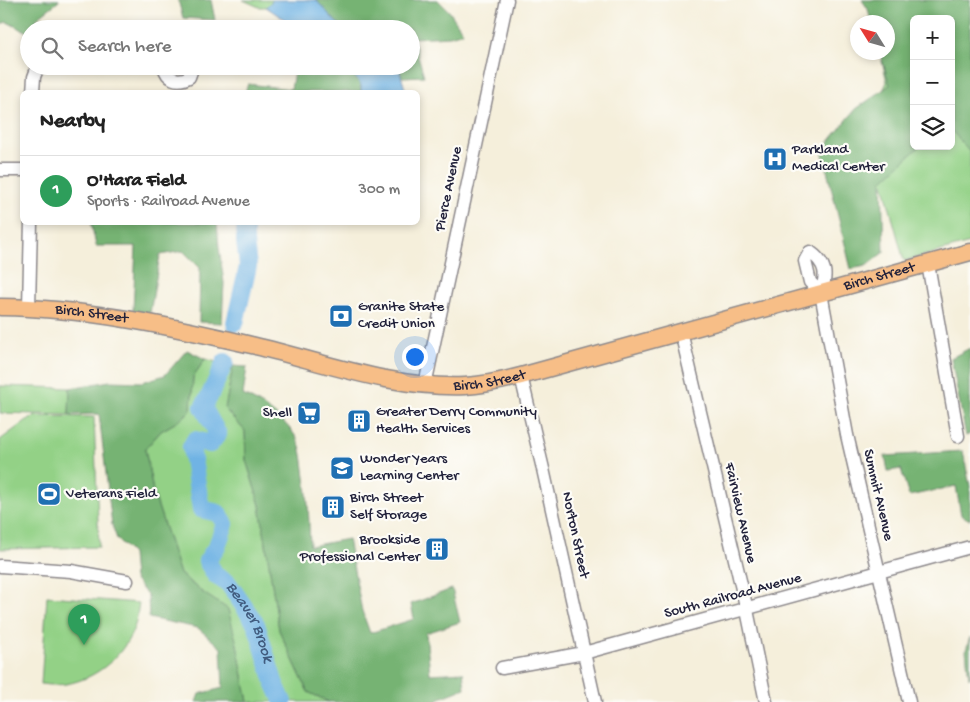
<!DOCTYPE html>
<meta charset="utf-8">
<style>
:root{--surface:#fff;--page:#f6f6f6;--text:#222;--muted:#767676;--line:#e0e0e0;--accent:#1f6fb2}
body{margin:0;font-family:"Gochi Hand",sans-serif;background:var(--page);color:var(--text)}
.controls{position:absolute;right:15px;top:15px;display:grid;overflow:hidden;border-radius:8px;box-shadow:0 2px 8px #0003}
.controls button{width:45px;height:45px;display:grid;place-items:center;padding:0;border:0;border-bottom:1px solid var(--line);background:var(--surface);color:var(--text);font:25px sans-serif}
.compass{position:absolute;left:850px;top:15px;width:45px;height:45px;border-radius:50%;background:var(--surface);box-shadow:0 2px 8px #0003;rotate:307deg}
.you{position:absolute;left:414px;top:356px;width:18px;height:18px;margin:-12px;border:4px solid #fff;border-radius:50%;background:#1a73e8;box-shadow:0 0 0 8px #1a73e833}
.badge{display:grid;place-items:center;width:32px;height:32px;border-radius:50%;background:var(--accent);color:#fff;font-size:16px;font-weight:700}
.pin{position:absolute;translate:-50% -41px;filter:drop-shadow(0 1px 2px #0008)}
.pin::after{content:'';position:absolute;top:26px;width:18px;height:15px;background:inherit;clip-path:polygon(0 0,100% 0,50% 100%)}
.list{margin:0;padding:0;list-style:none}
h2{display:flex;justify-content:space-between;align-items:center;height:65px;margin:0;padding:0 20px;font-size:21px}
h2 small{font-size:16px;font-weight:400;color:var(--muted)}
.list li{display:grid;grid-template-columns:32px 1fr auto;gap:15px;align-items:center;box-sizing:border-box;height:70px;padding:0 20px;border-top:1px solid var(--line)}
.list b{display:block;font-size:19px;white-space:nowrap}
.list p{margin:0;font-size:16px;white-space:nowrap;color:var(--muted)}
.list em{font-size:16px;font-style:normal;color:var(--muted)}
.icon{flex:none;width:28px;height:28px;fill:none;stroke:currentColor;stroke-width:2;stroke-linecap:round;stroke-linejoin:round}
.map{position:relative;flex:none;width:970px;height:702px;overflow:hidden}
.search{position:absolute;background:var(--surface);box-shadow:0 2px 8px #0003;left:20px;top:20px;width:400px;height:55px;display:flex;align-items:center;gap:12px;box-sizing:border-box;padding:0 18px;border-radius:28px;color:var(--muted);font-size:19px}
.panel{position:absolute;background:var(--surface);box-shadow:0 2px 8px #0003;left:20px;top:90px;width:400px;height:135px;border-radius:8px}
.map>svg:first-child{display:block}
.green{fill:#93d186;stroke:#5a7a60;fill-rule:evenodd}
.forest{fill:#76b373;stroke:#4c6a57}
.water{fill:#6fb3e4;stroke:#486a90}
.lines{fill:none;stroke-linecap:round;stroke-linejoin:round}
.river{stroke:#6fb3e4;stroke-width:18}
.minor-casing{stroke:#8c888b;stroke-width:15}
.major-casing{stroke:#8c888b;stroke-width:19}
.minor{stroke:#fff;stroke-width:12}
.major{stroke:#f7be87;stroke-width:16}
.labels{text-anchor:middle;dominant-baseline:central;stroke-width:4.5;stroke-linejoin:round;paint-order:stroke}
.poi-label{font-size:15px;fill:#22223b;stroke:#fdfcf7;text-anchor:start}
.street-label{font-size:15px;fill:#22223b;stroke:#fdfcf7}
.water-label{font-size:16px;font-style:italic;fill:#415c7f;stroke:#fdfcf7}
</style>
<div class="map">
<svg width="970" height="702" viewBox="0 0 970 702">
<rect width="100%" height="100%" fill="#fdfcf7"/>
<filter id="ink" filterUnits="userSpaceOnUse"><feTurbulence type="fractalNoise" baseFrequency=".02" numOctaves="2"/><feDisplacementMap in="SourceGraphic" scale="10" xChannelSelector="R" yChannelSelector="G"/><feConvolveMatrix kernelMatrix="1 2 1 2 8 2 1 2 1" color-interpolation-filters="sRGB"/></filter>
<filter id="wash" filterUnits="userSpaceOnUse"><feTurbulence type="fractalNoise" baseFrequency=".0096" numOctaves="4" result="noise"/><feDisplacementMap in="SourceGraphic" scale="20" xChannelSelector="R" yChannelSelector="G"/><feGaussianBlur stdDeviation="1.12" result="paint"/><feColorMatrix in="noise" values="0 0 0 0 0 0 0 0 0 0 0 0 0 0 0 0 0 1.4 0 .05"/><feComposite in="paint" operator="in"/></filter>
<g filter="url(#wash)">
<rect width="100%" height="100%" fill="#f5efdb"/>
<!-- green -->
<path class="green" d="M243,0H273L266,7H259Z
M970,0V243L904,261L867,124L887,82L880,53L888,52V22ZM914,19H951V146H914Z
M205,359L233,366L225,409L245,431L246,460L260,505L279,630L308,692L329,702H248L237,644L202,592L180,574L153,491L145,449L161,431L180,420L191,410L193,377Z
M0,386L70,388L69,415L0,413Z
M36,416L94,417L99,547L0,549V440L27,420Z
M47,596L139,603C138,609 137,616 136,622C124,662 82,691 41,684Z"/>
<!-- forest -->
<path class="forest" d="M0,0H59V1L37,18L35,29H29V33L7,22L0,24Z
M178,0H211L215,20L183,18Z
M316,0H438L449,11L463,32L450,36L413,38L424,76L402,77L398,66H411V29H346L337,23Z
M862,0H970V153L953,132H951V19H914V146H920L882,181L884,252L866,266L851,269L822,150L856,109L890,85L880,53L888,52V22H871L868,9Z
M304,66H347L361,85V92H245L248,84L291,89L294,71Z
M91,222L217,223L219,247L224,283L222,323L199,322L200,268L183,251L160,255L150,313L133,311L136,246H96Z
M970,348V434L966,436L951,358Z
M187,350L205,359L193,377L191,410L180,420L161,431L145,449L153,491L180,574L202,592L228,609L237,644L248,702H196L199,694L223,688L221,648L198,628L149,618L148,596L134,579L132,554L117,539L112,525L99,414L69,415L70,388L110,381L142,382L165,375Z
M233,366L247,367L243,395C263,404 293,424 300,446C302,453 303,461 304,469C308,495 309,520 310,546L348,539L362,611L370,633L414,619L411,604L452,589L460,622L426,633L430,674L463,672L465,688L438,699V702H329L308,692L279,630L260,505L246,460L245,431L225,409Z
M963,451L970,487V520L961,515L956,486L909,496L901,469L888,471L885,456Z
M970,637V677L969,678L966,650Z"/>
<!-- water -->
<path class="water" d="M273,0H316L337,23L346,29H299L266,7Z
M347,66H398L406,92H361V85Z"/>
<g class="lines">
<!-- river -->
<g class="river">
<path d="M235,323L248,266L245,242V222"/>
<path id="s1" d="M225,362L209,397L203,407L218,434L210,444L195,440L191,447L201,509L218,513L225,524L217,546L207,561L216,576L228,583L256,624L274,682L283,702"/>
</g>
</g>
</g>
<g filter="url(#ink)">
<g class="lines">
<!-- minor casing -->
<g class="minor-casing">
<path id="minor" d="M164,66C167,79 177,83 189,77L193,66
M33,92L34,77L37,69L42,66
M0,170H22
M810,252C827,264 827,275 821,293L810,282L805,261Z
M928,264L958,436
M821,293L847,435L909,702
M29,307L31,222
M681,332L747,610L766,702
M521,376L543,469L595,702
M425,385L507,0
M0,566L71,571L127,581
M502,668L584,653L970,547"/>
</g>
<!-- major casing -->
<g class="major-casing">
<g id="major">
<path id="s2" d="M0,307C83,308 166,325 247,344C318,360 391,389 465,386C484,385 502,381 521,376L970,252"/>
</g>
</g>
<!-- minor -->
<use href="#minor" class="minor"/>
<!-- major -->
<use href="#major" class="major"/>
</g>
</g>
<!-- icons -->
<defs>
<g id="hospital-square" transform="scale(1.25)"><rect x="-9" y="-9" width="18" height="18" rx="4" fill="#1f6fb2" stroke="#fdfcf7"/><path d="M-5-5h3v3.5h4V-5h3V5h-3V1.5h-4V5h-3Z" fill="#fff"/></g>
<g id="bank-square" transform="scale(1.25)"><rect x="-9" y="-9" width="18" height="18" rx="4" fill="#1f6fb2" stroke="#fdfcf7"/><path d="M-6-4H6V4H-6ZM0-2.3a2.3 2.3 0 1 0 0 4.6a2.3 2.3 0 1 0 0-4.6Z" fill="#fff"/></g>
<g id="supermarket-square" transform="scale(1.25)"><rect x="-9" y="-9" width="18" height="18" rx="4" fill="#1f6fb2" stroke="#fdfcf7"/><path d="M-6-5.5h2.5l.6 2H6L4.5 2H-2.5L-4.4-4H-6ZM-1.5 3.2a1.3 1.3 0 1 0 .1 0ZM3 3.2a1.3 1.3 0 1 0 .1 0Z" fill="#fff"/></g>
<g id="building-square" transform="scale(1.25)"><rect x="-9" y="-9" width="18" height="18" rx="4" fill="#1f6fb2" stroke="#fdfcf7"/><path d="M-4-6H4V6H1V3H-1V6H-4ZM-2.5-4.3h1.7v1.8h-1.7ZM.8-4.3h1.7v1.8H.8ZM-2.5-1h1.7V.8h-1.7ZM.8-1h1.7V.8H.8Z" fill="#fff"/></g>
<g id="school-square" transform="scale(1.25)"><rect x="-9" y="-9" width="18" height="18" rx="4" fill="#1f6fb2" stroke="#fdfcf7"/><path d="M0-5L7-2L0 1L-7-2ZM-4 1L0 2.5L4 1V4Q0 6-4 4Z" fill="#fff"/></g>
<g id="stadium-square" transform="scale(1.25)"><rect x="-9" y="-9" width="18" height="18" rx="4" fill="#1f6fb2" stroke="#fdfcf7"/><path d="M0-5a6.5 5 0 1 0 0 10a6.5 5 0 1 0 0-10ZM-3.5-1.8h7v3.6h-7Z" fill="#fff"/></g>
</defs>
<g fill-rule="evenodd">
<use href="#hospital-square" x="775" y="159"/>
<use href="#bank-square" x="341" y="316"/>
<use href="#supermarket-square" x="309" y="413"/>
<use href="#building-square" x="359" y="421"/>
<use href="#school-square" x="342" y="468"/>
<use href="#stadium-square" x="49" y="494"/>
<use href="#building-square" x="333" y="507"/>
<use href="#building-square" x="437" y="549"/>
</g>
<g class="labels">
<!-- poi labels -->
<g class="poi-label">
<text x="792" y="150">Parkland<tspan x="792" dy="17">Medical Center</tspan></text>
<text x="358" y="307">Granite State<tspan x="358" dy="17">Credit Union</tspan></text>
<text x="376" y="412">Greater Derry Community<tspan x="376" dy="17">Health Services</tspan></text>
<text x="292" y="413" text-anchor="end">Shell</text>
<text x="360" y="459">Wonder Years<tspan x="360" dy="17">Learning Center</tspan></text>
<text x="66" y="494">Veterans Field</text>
<text x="350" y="498">Birch Street<tspan x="350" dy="17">Self Storage</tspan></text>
<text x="420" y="540" text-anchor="end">Brookside<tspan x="420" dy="17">Professional Center</tspan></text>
</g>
<!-- street labels -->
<g class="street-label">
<text transform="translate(449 189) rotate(-78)">Pierce Avenue</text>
<text stroke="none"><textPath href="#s2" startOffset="902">Birch Street</textPath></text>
<text stroke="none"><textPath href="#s2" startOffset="92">Birch Street</textPath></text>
<text stroke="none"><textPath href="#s2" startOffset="498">Birch Street</textPath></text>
<text transform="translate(878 495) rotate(77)">Summit Avenue</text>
<text transform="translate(740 513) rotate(77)">Fairview Avenue</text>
<text transform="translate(575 535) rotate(78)">Norton Street</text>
<text transform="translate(733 596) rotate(-15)">South Railroad Avenue</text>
</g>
<!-- water labels -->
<g class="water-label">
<text stroke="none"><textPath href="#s1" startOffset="329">Beaver Brook</textPath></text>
</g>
</g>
</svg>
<div class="controls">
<button>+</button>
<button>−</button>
<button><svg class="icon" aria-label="layers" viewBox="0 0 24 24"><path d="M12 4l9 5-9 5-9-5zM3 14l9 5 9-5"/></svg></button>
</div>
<svg class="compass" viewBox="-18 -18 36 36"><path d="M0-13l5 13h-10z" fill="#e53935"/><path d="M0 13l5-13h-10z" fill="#767676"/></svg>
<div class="you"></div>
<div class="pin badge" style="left:84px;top:645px;background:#2e9e5b">1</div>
<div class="search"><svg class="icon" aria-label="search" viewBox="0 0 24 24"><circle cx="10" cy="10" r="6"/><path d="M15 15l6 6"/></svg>Search here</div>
<section class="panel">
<h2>Nearby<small></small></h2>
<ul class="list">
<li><span class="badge" style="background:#2e9e5b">1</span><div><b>O'Hara Field</b><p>Sports · Railroad Avenue</p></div><em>300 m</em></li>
</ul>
</section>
</div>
